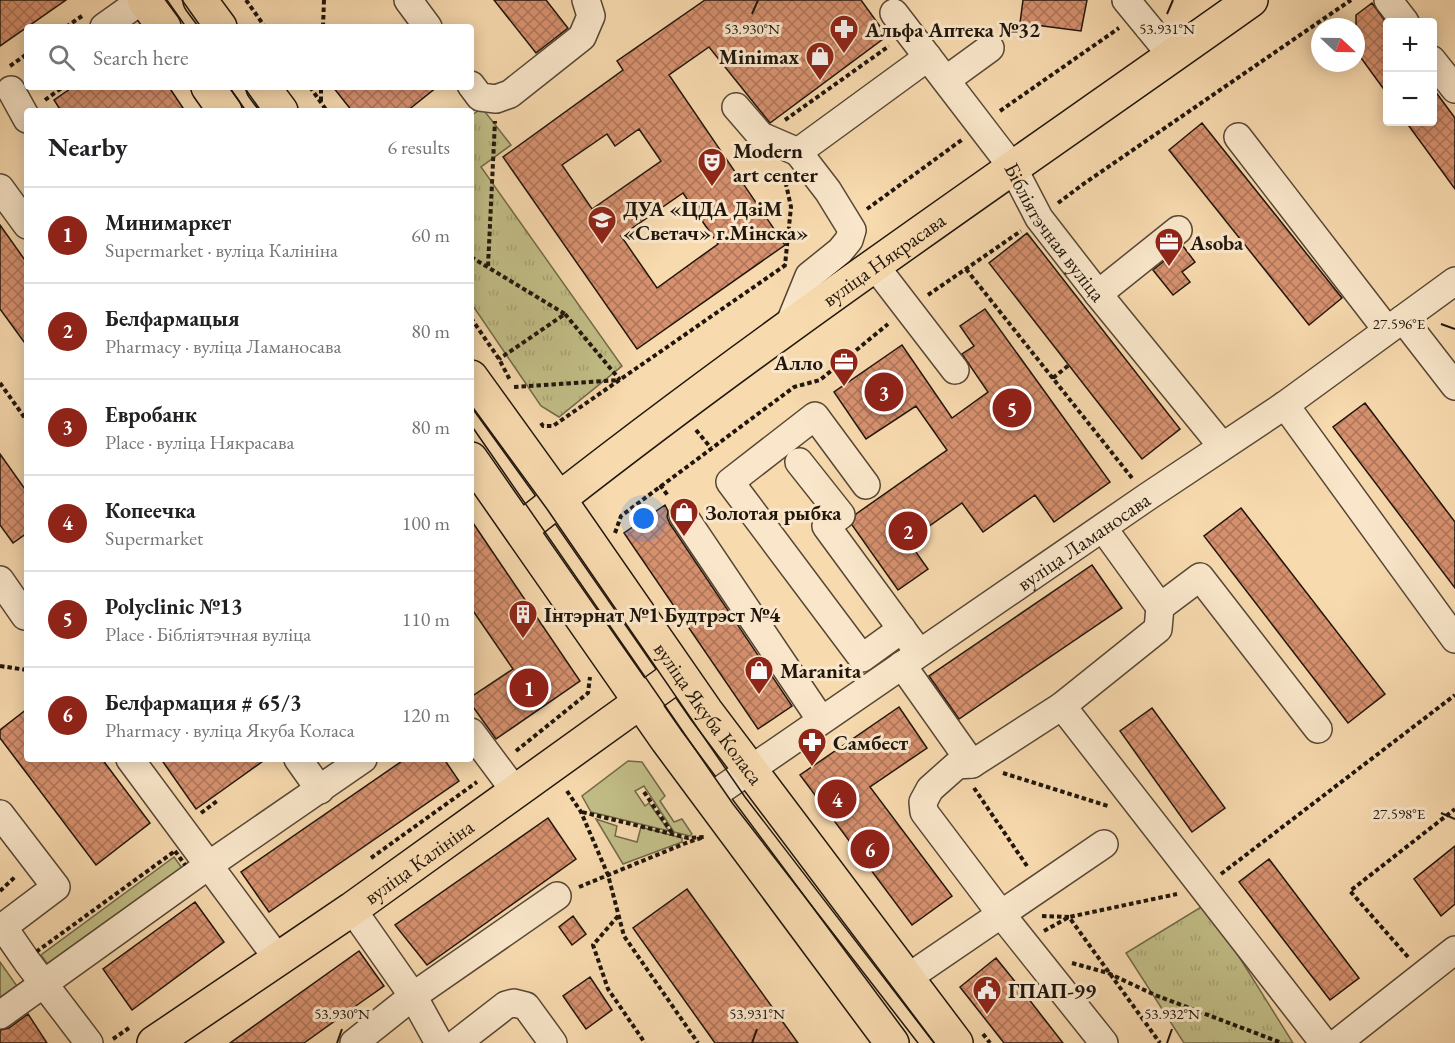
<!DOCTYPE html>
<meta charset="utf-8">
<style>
:root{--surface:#fff;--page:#f2f2f2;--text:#202124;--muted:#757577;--line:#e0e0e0;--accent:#8f2418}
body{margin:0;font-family:"EB Garamond",serif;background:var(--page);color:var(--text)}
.controls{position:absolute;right:18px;top:18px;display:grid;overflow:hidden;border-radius:6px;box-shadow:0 3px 15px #0003}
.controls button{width:54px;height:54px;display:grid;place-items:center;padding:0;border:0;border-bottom:2px solid var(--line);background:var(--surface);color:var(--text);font:30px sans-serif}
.compass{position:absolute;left:1311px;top:18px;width:54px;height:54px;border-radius:50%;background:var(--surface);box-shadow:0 3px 15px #0003;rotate:112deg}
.you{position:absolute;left:644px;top:519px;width:21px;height:21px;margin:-15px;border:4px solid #fff;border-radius:50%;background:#1a73e8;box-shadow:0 0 0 9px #1a73e833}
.badge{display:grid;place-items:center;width:39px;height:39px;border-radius:50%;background:var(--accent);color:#fff;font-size:20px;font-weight:700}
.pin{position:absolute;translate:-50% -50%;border:3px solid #fff;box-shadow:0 2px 6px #0006}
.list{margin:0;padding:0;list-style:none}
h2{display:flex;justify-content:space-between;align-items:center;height:78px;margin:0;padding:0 24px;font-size:26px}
h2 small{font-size:20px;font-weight:400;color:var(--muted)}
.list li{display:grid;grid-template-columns:39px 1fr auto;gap:18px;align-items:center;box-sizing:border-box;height:96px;padding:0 24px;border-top:2px solid var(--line)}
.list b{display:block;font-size:22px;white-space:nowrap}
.list p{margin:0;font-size:20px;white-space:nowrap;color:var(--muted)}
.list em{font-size:20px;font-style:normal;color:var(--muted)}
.icon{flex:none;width:33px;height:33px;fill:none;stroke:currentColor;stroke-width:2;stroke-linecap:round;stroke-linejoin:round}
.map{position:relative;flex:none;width:1455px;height:1043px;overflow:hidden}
.search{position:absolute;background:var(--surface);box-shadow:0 3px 15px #0003;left:24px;top:24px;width:450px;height:66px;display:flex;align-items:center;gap:15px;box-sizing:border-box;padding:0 21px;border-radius:6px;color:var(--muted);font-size:22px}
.panel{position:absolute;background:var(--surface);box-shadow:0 3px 15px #0003;left:24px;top:108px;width:450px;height:654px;border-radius:6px}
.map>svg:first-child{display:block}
.grass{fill:#c2be87;stroke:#716a4a;stroke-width:1.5}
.park{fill:url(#park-tufts);stroke:#716a4a;stroke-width:1.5}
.building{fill:url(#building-cross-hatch);stroke:#20160c;stroke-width:1.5;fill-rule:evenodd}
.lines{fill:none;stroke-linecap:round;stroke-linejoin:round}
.minor-casing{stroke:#564735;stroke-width:30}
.major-casing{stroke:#20160c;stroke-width:36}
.path{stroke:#20160c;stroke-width:4;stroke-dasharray:4.5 3;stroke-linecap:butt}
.minor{stroke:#fae7cb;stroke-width:27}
.major{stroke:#f8daaf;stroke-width:33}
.tram{stroke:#20160c;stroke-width:1.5}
.ticks{fill:none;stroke:#20160c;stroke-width:2}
.labels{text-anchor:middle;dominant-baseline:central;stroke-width:6;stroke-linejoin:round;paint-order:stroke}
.poi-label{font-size:21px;font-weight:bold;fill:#20160c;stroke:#fae7cb;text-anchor:start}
.street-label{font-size:21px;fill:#20160c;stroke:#fae7cb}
.ticks-label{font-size:15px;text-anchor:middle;fill:#20160c;stroke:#fae7cb;stroke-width:6;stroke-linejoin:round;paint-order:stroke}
</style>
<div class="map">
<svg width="1455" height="1043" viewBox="0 0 1455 1043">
<defs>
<pattern id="park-tufts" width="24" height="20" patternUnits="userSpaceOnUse" patternTransform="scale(1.5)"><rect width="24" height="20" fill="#c2be87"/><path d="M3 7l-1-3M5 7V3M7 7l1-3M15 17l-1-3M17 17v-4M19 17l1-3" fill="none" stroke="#a6a373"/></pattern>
<pattern id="building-cross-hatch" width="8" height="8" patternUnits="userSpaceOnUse" patternTransform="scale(1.5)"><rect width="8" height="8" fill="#d7916f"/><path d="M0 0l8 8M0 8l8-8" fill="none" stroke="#ae755a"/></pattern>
</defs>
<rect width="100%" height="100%" fill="#f8daaf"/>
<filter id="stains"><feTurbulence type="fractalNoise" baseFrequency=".00333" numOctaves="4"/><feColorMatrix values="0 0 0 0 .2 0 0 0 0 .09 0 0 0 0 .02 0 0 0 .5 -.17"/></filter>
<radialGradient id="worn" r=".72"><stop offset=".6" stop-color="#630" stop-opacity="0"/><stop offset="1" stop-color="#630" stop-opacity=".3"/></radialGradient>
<!-- grass -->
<path class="grass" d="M628,761L642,762L665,796L660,801L674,822L682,819L692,834L690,836L674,832L644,786L635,791L645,806L649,803L669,831L591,812L582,796Z
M596,819L617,826L615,836L637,842L641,827L682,838V842L623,864Z
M174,857L185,872L52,970L41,955Z"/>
<!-- park -->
<path class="park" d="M482,108L511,145L481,167L622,366L559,417L541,406L471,303V116Z
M1206,904L1293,1043H1184L1126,953Z
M0,962L19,989L0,1003Z"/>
<!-- building -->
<path class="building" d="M0,0H66L0,46Z
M494,0H546L568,28L536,53Z
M705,0H861L887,36L770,123L709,47L669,75L785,245L637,349L503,157L623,70L617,61ZM639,129L661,161L592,209L562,165L607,134L615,146ZM683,193L718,244L657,288L621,236Z
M1023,0H1087L1081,31L1020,23Z
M1372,3L1388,25V95L1356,51V15Z
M73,87H169L185,111H61L54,100Z
M333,87H437L407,111H352Z
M1432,87L1455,118V189L1406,122H1432Z
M1202,123L1342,298L1309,325L1169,150Z
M0,225L27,263V346L0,309Z
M1027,233L1180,429L1142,459L989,263Z
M1183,246L1195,262L1182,272L1190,282L1173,295L1153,270Z
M985,309L1110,482L1054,522L1035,495L983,532L962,503L908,541L928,569L898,590L852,525L856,514L947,450L916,406L866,439L834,392L902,345L952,418L988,392L962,354L974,346L960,326Z
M1365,403L1455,522V588L1333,427Z
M0,454L27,492V533L13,543L0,525Z
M665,505L668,511L667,517L670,524L792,706L758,729L624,533Z
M1241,508L1385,694L1348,723L1204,536Z
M471,520L580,681L496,739L471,704V697L513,669L471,608Z
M1092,565L1122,608L959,719L929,676Z
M899,707L927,748L870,787L952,896L912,925L800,775Z
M1152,708L1225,808L1192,832L1120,731Z
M27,709V759H102L150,823L96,865L0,738V730Z
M161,759H266L196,809Z
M405,759H444L459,781L269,912L241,872Z
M548,818L576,859L427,965L395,925Z
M1455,846V904L1441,916L1414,879Z
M1269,859L1359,978L1330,1000L1239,882Z
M687,889L798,1043H715L633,928Z
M195,902L224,942L132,1010L103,969Z
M573,916L586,934L572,945L559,927Z
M359,951L384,986L360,1003L304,1043H230Z
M996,958L1017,984L1063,1043H1004L960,987Z
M590,977L612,1010L586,1029L563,996Z
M28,1014L47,1043H0V1030L9,1028Z"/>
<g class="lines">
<!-- minor casing -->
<g class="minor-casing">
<g id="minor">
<path d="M408,0L428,27"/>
<path d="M1126,0L1172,56"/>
<path d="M1388,0L1405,22"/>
<path id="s1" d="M894,13L1013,168L1039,218L1098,294L1222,446"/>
<path d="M104,27L142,0"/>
<path d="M1432,60L1455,89"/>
<path d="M946,80L990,48"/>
<path d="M471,85L480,97L496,99L510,94L582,37L591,16L586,0"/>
<path d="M11,90L27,119"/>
<path d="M736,107L761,136L798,152"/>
<path d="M1238,137L1387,330"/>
<path d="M0,188L27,225"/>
<path d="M875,266L955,370"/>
<path d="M1098,294L1178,230"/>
<path d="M1403,319L1455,386"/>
<path d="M789,325L809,276L840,251L849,240L852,230L828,191L798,152L928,57"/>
<path d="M1285,405L1455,639"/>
<path d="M799,462L841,515L826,526L912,643"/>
<path d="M866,485L815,416L730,482L862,658L902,629"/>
<path d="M683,515L821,720"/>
<path d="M1103,528L1160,607"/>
<path d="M0,580L25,616"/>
<path d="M902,665L972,764"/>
<path d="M1062,706L1324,1043"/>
<path d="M471,732L515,791"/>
<path d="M130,759L278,959"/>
<path d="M298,759L320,790"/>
<path id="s2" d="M709,798L1147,497L1285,405L1455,281"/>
<path d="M0,814L56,887L3,927L28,963L89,1043"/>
<path d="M352,909L413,996L439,1043"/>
<path d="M906,979L1104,844"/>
<path d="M0,1015L209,865L363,759"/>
<path d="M354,1043L413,996L557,896"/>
<path d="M457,1043L506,1005L514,1003L526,1006L553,1043"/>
<path d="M1104,1043L1001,914L924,812L923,802L930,789L957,765L972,764L1062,706L1158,629L1160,607L1200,577L1318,729"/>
<path d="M1337,1043L1455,950"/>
</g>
</g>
<!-- major casing -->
<g class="major-casing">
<g id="major">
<path d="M144,0L164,27"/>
<path d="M200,0L220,27"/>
<path d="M208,87L225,111"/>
<path d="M263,87L281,111"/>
<path id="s3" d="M471,377L559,499L706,711L956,1043"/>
<path d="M471,459L667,740L892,1043"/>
<path id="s4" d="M521,529C756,342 1006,174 1251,0"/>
<path id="s5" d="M154,1043L352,909L679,674"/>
</g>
</g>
<!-- path -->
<path class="path" d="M246,0L265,27
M66,27L82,16
M323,27L324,0
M10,66L27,54
M310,87L327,111
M45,100L63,87
M321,101V87
M1000,111L1119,28
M785,120L889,46
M784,175L791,207L785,265
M1058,203L1082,185L1351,0
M867,209L963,139
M471,257L565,314L499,359
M488,266L495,121
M966,269L1132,478
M928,295L1021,231
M565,314L620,380
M471,318L499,359L510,380
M1053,378L1069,365
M0,383L27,421
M514,387L619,380
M541,423L543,426H553L787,264
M696,430L711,448
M660,485L669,497
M615,533L621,516L794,387L820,380L888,324
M0,666L27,670
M516,751L588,693L590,677
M1003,773L1108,806
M974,788L1027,866
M567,791L581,812L608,875L624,936L698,1043
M644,792L672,833
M201,813L217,801
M175,851L191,873L52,974L40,971L34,961L36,952Z
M371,858L477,782
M1221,874L1455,695
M579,887L686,843L704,837L688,838L582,812
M0,891L16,876
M618,916L593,945L608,989L645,1043
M1042,916L1069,917L1160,1043
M1044,931L1069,917L1177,894
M1408,957L1350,891L1455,809
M1072,963L1108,973L1155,995L1282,1043
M983,1034L990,1043
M113,1039L129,1028"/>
<!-- minor -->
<use href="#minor" class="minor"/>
<!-- major -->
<use href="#major" class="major"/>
<!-- tram -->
<path class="tram" d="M167,0L186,27
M182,0L201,27
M229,87L246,111
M244,87L261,111
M471,405L547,509L745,797L934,1043
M471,425L733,804L918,1043"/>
</g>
<!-- ticks -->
<path class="ticks" d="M752,14L758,0M1167,14L1173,0M1441,324L1455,329M1441,813L1455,819M337,1043L342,1029M752,1043L757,1029M1167,1043L1172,1029"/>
<!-- icons -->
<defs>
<g id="pharmacy-pin" transform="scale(1.5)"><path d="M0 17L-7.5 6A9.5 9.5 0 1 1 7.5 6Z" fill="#8f2418" stroke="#fae7cb"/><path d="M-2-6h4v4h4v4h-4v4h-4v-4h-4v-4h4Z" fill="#fff"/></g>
<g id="shop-pin" transform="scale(1.5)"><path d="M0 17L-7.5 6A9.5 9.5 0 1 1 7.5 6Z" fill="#8f2418" stroke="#fae7cb"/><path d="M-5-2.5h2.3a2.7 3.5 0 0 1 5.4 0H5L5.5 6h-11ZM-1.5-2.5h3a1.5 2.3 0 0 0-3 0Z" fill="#fff"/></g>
<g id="theatre-pin" transform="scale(1.5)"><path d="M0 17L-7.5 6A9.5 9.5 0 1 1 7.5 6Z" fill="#8f2418" stroke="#fae7cb"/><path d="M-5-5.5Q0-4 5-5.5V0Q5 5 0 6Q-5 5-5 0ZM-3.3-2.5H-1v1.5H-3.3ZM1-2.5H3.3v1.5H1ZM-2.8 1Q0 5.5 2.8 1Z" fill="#fff"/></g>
<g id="school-pin" transform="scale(1.5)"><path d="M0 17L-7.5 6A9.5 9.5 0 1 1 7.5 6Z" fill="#8f2418" stroke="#fae7cb"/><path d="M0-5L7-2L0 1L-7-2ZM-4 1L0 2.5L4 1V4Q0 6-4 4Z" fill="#fff"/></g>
<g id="office-pin" transform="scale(1.5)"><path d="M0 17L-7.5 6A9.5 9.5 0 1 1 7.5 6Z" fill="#8f2418" stroke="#fae7cb"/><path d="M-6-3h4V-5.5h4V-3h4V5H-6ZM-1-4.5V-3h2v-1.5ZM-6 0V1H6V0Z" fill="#fff"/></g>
<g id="building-pin" transform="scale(1.5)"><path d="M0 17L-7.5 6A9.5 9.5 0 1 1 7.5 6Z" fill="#8f2418" stroke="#fae7cb"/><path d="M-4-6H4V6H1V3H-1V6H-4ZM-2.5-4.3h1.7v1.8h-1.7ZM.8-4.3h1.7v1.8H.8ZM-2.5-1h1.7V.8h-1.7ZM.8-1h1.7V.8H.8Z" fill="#fff"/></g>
<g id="civic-pin" transform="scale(1.5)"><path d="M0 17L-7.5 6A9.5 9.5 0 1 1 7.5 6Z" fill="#8f2418" stroke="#fae7cb"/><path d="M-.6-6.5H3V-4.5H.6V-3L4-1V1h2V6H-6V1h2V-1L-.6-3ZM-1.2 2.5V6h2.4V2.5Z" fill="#fff"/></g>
</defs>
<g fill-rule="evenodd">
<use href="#pharmacy-pin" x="844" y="29"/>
<use href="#shop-pin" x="820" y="56"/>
<use href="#theatre-pin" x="712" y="162"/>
<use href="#school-pin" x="602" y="220"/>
<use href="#office-pin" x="1169" y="242"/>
<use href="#office-pin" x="844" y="362"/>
<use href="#shop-pin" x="684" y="512"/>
<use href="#building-pin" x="523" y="614"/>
<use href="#shop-pin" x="759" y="670"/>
<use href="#pharmacy-pin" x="812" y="742"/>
<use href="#civic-pin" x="987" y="990"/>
</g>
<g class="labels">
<!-- poi labels -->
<g class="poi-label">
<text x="865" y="29">Альфа Аптека №32</text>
<text x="799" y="56" text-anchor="end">Minimax</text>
<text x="733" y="150">Modern<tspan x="733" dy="24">art center</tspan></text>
<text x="623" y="208">ДУА «ЦДА ДзіМ<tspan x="623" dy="24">«Светач» г.Мінска»</tspan></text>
<text x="1190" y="242">Asoba</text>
<text x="823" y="362" text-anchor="end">Алло</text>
<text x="705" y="512">Золотая рыбка</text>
<text x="544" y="614">Інтэрнат №1 Будтрэст №4</text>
<text x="780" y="670">Maranita</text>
<text x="833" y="742">Самбест</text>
<text x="1008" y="990">ГПАП-99</text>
</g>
<!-- street labels -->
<g class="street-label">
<text stroke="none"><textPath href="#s1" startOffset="272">Бібліятэчная вуліца</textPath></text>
<text stroke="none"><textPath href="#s4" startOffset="452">вуліца Някрасава</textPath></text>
<text stroke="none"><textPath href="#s2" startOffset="454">вуліца Ламаносава</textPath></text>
<text stroke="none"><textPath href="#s3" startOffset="412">вуліца Якуба Коласа</textPath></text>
<text stroke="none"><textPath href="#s5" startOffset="321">вуліца Калініна</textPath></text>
</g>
</g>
<g class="ticks-label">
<text x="752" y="34">53.930°N</text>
<text x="1167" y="34">53.931°N</text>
<text x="1399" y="329">27.596°E</text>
<text x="1399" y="819">27.598°E</text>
<text x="342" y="1019">53.930°N</text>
<text x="757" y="1019">53.931°N</text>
<text x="1172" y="1019">53.932°N</text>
</g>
<rect width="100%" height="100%" filter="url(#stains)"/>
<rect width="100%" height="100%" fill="url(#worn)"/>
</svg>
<div class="controls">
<button>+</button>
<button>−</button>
</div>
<svg class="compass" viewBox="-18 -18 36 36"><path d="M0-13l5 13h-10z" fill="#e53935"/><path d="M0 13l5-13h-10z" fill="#757577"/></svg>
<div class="you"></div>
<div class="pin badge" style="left:529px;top:688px">1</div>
<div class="pin badge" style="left:908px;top:531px">2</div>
<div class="pin badge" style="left:884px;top:392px">3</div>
<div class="pin badge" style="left:837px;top:799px">4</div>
<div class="pin badge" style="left:1012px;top:408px">5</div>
<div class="pin badge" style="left:870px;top:849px">6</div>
<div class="search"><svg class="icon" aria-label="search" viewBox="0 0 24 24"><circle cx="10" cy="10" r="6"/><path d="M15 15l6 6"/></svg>Search here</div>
<section class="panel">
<h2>Nearby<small>6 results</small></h2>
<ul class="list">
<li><span class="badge">1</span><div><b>Минимаркет</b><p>Supermarket · вуліца Калініна</p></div><em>60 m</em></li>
<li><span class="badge">2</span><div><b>Белфармацыя</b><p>Pharmacy · вуліца Ламаносава</p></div><em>80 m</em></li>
<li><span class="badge">3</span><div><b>Евробанк</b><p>Place · вуліца Някрасава</p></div><em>80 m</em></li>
<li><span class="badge">4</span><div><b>Копеечка</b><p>Supermarket</p></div><em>100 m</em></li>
<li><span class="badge">5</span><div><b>Polyclinic №13</b><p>Place · Бібліятэчная вуліца</p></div><em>110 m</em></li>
<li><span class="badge">6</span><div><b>Белфармация # 65/3</b><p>Pharmacy · вуліца Якуба Коласа</p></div><em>120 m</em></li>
</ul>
</section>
</div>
